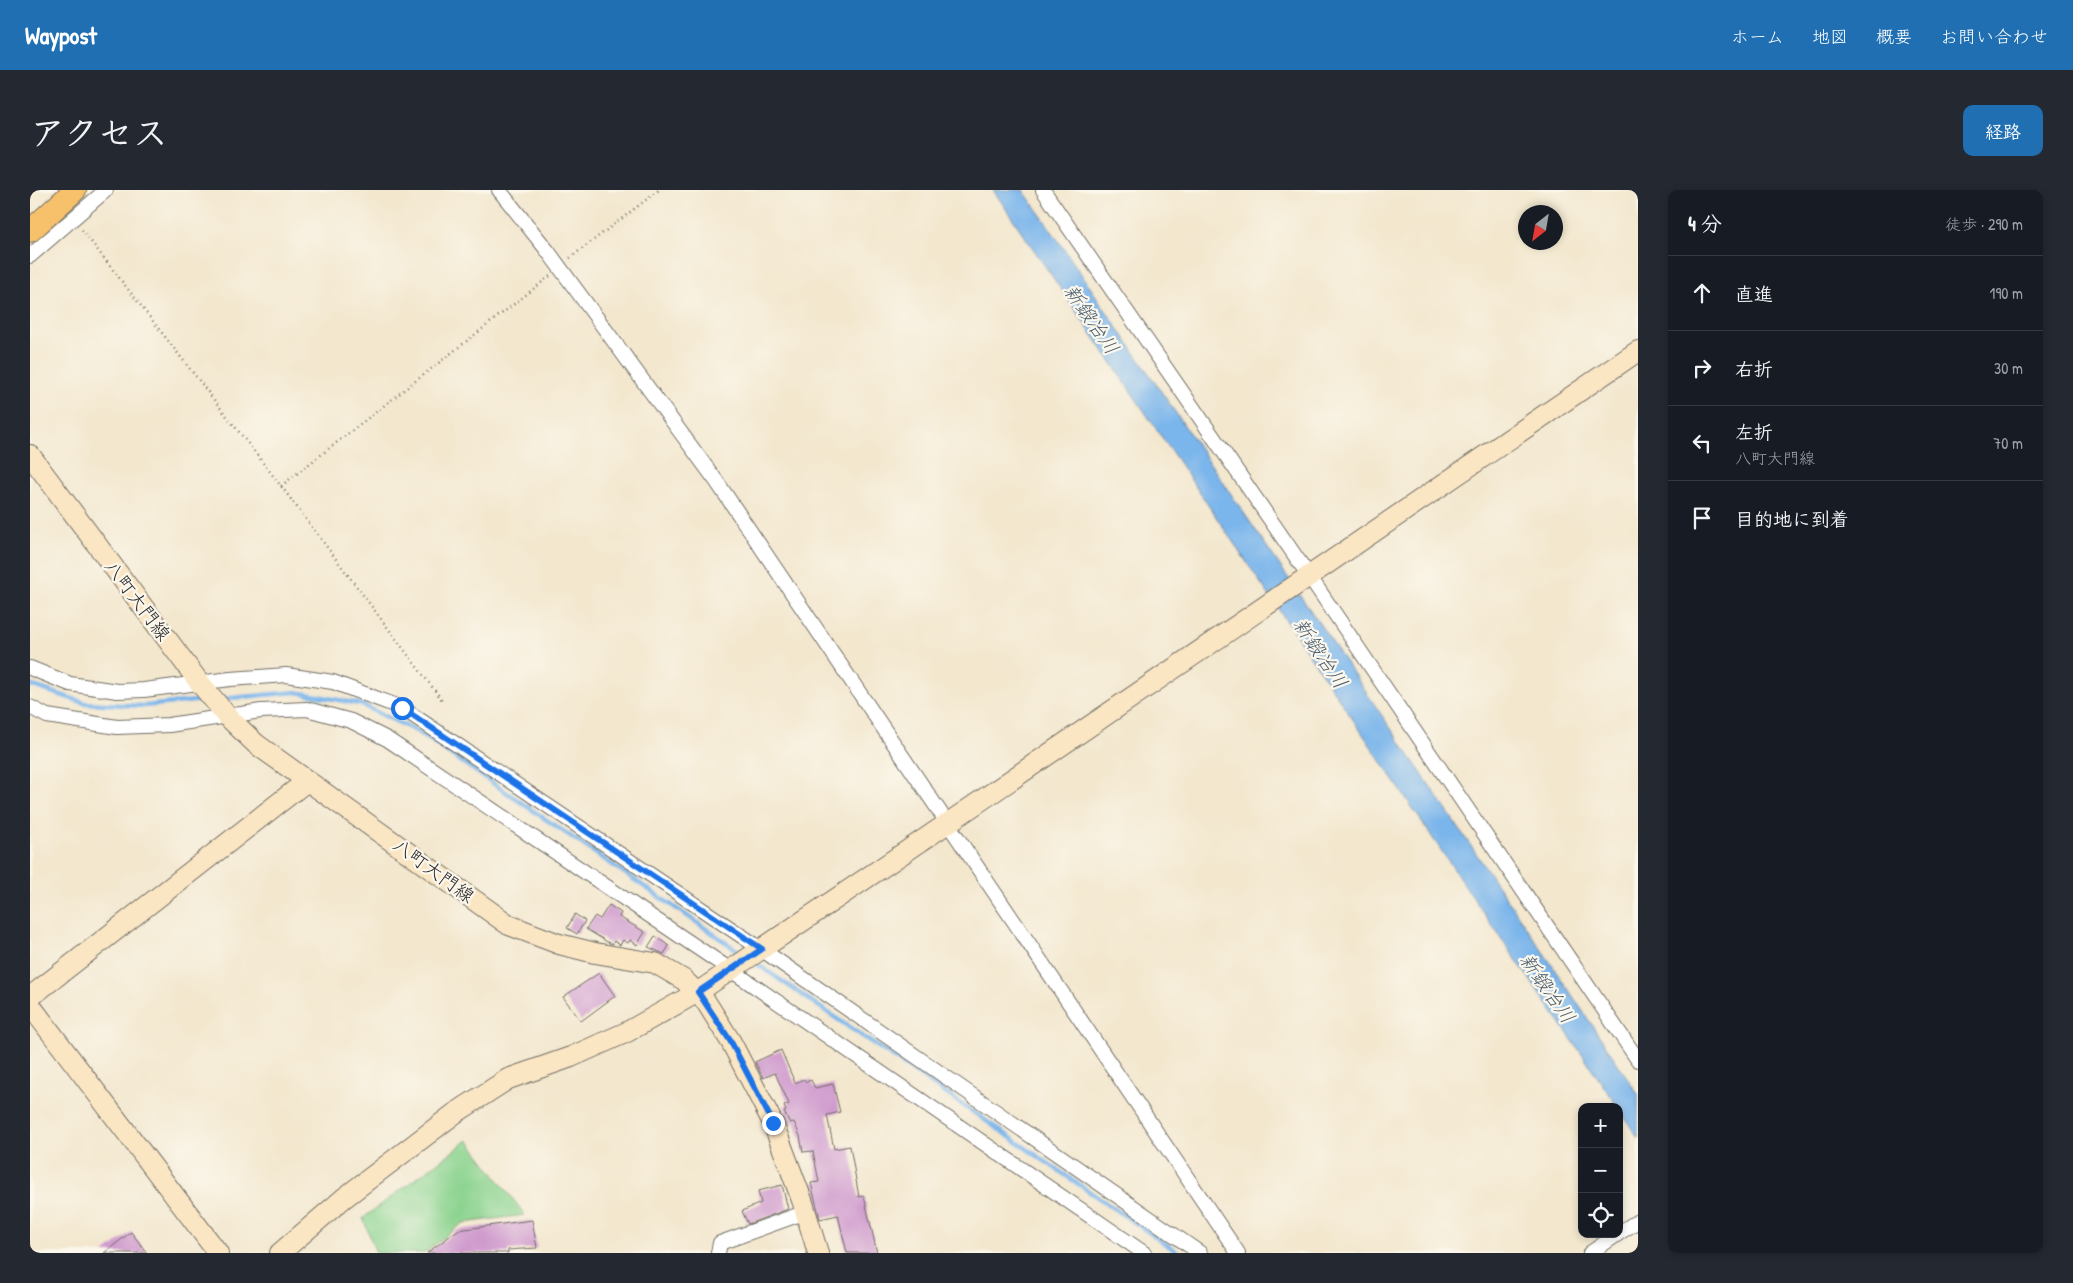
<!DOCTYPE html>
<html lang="ja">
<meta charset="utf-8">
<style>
:root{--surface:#171b24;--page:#242831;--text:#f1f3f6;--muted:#9ea1a6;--line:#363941;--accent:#1f6fb2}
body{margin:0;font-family:"Patrick Hand","Klee One",sans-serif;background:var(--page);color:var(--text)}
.controls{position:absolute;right:15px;bottom:15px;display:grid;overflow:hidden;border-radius:10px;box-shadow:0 2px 8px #0003}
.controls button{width:45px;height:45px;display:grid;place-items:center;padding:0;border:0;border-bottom:1px solid var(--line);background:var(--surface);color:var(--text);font:25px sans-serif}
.compass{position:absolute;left:1488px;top:15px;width:45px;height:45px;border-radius:50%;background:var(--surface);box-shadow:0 2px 8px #0003;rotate:211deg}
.stop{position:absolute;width:15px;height:15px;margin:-11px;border:4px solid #1a73e8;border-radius:50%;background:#fff}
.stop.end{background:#1a73e8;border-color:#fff;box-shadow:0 1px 5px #0008}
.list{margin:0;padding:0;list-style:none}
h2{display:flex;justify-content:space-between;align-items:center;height:65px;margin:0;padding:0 20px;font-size:21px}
h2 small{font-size:16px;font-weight:400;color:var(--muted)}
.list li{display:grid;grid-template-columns:32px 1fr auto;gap:15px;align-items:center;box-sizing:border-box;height:75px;padding:0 20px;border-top:1px solid var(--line)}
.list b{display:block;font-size:19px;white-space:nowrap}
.list p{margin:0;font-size:16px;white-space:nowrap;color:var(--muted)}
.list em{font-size:16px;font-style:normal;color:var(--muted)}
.icon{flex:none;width:28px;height:28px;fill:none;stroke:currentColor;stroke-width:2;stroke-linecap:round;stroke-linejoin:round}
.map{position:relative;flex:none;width:1608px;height:1063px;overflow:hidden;border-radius:10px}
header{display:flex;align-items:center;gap:30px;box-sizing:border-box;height:70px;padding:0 25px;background:var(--accent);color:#fff}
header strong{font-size:24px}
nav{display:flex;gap:28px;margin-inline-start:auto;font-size:18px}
.intro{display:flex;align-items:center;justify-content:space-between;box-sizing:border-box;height:120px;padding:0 30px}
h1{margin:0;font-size:35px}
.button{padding:12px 22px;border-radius:10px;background:var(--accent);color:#fff;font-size:18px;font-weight:700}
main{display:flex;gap:30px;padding:0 30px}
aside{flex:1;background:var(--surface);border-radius:10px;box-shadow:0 2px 8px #0003}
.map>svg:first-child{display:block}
.green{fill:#8ad38e;stroke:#5a7f5c}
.water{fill:#7ab5eb;stroke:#52708b}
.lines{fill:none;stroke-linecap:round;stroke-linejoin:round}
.stream{stroke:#7ab5eb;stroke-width:4.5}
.building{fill:#cf9acd}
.street-casing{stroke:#716d64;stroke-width:16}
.secondary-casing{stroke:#716d64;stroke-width:22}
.primary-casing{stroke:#716d64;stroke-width:24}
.path{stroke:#716d64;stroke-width:2.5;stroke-dasharray:1 4;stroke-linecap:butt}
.street{stroke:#fff;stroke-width:14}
.secondary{stroke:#fbe6c4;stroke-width:20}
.primary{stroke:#f6c16b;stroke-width:22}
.route{stroke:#1a73e8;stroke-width:6}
.labels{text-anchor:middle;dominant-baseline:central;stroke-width:4.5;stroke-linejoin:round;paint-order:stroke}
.street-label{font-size:19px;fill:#2b2b2b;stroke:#fbf7ec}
.water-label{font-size:20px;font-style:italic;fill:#475b6e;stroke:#fbf7ec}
</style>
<header>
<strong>Waypost</strong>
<nav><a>ホーム</a><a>地図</a><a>概要</a><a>お問い合わせ</a></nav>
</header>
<div class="intro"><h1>アクセス</h1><a class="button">経路</a></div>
<main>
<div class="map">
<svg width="1608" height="1063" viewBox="0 0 1608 1063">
<rect width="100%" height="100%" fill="#fbf7ec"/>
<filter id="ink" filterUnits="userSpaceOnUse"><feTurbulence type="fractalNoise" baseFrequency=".02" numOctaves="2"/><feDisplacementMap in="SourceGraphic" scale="10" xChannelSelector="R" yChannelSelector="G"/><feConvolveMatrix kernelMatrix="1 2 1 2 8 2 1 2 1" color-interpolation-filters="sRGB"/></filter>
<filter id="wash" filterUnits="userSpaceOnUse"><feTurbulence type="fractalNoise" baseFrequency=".0096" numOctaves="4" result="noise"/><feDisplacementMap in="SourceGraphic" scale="20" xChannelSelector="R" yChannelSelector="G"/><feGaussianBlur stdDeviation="1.12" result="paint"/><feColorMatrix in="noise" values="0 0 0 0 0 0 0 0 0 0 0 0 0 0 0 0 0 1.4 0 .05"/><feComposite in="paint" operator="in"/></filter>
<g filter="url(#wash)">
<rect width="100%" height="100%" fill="#f3e7ce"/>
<!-- green -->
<path class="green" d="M438,950L495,1025L433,1033L395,1062V1063H346L333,1028Z"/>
<!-- water -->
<path class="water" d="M963,0H993L1017,34L1522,775L1608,904V948C1550,858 1484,769 1423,678C1270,451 1118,225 963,0Z"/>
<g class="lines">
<!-- stream -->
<path class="stream" d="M0,495L55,513L114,516L175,510
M190,509L266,502L330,514L388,542L713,764
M724,772L1149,1063"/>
</g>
<g id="blocks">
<!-- building -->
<path class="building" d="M579,715L591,723L589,727L615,742L607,755L600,750L598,753L593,750L590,755L584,751L583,754L579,753L556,739L565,726L570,729Z
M545,724L555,731L547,744L537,738Z
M625,746L639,756L634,764L618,757Z
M569,783L585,806L551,831L533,807Z
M751,860L765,893L774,889L776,892L781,890L785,898L803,894L810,922L797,925L804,959L820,956L829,1007L834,1006L847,1063H817L808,1025L790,1029L781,993L789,992L783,961L773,962L770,946L764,932L760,933L754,922L756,921L754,916L759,914L745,883L733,888L725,872Z
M752,995L758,1019L718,1034L712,1021L731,1013L728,1001Z
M502,1030L507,1058L478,1060V1063H397L428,1040Z
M101,1042L117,1063H74Z"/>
</g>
</g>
<g filter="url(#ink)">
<use href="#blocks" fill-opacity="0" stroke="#716d64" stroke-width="1"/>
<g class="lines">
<!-- street casing -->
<g class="street-casing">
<path id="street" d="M469,0L517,60L687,292L1208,1063
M1013,0L1286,396L1608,870
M0,66L76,0
M0,478L40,494L87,501L114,500L200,489L256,485L303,492L372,518L731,759L1170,1063
M0,517L17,526L87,537L139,535L231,521L277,519L321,531L357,549L714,789L1114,1063
M1589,1043L1608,1031
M688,1063L690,1053L776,1022
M1560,1063L1588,1044"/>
</g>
<!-- secondary casing -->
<g class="secondary-casing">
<path id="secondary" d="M0,265L169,492L198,527L226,554L479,735L529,754L565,763L625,773L654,790L676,812L701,852L743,933L772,1010L788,1063
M0,807L277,591
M0,815L188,1063
M250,1063L314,1008L424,924L478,889L541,867L597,842L668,802L918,633L1608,161"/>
</g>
<!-- primary casing -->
<g class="primary-casing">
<path id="primary" d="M0,41L45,0"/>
</g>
<!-- path -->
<path class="path" d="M52,40L251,296L412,510
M540,68L629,0
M251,296L520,86"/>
<!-- street -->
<use href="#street" class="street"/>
<!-- secondary -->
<use href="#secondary" class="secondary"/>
<!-- primary -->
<use href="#primary" class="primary"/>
</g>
</g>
<g class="lines" filter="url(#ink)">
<!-- route -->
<path class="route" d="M372,518L732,759L668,802L701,852L743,933"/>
</g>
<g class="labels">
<!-- street labels -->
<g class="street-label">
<text transform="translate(108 410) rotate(53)">八町大門線</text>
<text transform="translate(404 680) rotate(36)">八町大門線</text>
</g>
<!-- water labels -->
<g class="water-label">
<text transform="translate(1062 129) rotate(55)">新鍛冶川</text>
<text transform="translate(1291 463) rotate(56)">新鍛冶川</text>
<text transform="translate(1518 798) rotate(55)">新鍛冶川</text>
</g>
</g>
</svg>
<div class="controls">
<button>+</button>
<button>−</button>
<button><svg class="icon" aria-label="locate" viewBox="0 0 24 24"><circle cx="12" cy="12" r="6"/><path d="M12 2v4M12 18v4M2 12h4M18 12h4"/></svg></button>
</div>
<svg class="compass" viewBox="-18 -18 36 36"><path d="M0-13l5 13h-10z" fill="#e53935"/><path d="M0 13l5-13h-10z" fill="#9ea1a6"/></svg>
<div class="stop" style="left:372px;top:518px"></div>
<div class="stop end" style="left:743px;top:933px"></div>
</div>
<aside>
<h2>4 分<small>徒歩 · 290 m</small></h2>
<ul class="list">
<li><svg class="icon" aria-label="ahead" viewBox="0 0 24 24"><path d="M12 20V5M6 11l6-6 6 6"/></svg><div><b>直進</b></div><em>190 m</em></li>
<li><svg class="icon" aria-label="right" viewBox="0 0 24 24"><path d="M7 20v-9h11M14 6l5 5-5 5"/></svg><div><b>右折</b></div><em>30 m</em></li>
<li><svg class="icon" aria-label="left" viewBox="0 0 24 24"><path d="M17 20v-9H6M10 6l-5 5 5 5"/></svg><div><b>左折</b><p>八町大門線</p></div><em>70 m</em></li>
<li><svg class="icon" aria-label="arrive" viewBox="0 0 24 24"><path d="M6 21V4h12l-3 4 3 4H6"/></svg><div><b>目的地に到着</b></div></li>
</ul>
</aside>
</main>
